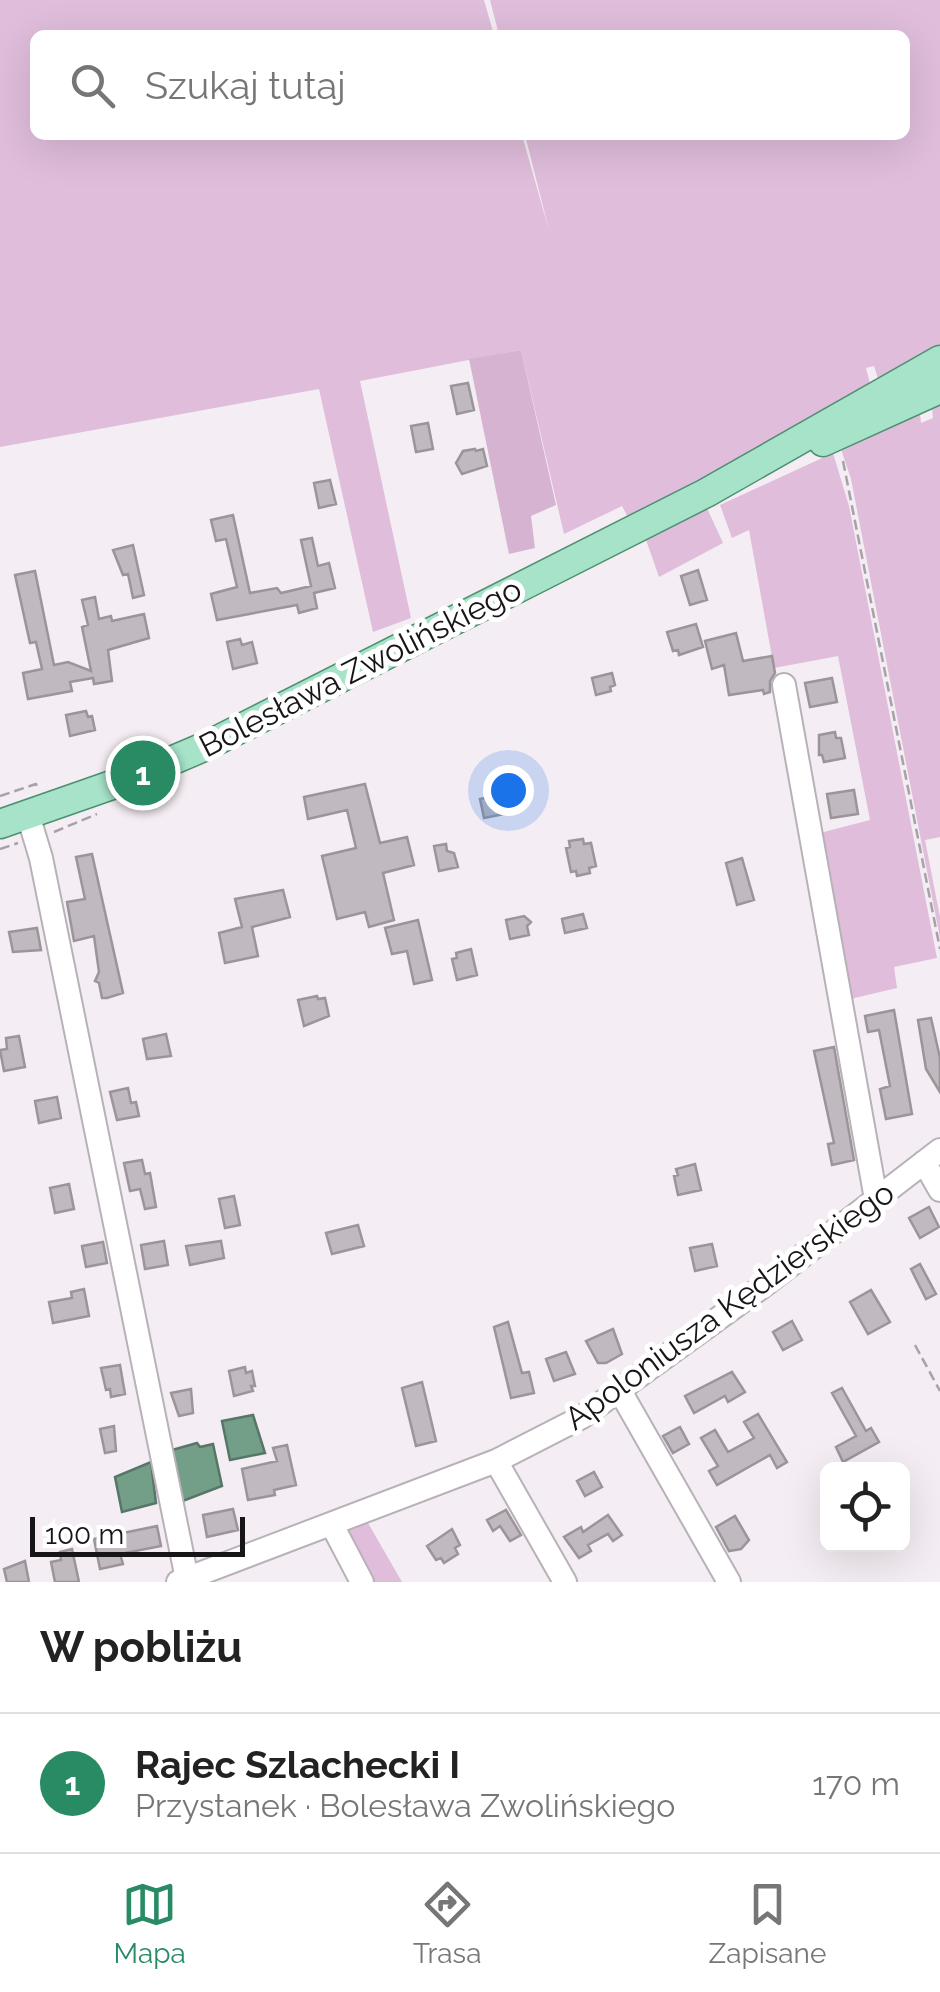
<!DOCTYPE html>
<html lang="pl">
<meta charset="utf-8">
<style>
:root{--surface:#fff;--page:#f6f6f6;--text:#222;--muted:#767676;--line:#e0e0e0;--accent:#298b64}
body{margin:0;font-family:Raleway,sans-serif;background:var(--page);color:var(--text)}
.controls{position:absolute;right:30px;bottom:30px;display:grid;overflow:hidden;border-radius:15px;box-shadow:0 10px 40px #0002}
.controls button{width:90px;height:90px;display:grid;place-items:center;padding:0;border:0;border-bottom:2px solid var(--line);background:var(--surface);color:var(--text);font:50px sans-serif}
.scale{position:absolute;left:30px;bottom:25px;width:215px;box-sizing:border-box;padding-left:10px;border:5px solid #181518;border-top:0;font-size:28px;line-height:35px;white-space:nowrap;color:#181518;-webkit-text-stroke:8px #fff;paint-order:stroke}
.you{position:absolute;left:508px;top:790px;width:35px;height:35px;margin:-25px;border:8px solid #fff;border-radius:50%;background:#1a73e8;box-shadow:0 0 0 15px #1a73e833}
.badge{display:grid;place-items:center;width:65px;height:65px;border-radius:50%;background:var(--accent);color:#fff;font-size:32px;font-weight:700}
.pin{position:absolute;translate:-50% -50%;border:5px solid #fff;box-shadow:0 2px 10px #0006}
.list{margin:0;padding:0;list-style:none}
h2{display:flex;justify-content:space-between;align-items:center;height:130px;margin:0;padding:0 40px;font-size:42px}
h2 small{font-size:32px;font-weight:400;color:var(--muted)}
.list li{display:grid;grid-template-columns:65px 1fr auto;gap:30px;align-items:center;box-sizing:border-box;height:140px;padding:0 40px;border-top:2px solid var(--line)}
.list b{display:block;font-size:38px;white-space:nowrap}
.list p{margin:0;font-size:32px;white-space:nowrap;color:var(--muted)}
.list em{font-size:32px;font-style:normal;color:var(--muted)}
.icon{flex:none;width:55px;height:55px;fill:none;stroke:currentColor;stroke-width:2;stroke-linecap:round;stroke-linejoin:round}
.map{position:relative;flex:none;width:940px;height:1582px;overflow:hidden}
.search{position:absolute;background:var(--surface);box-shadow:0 10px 40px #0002;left:30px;right:30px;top:30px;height:110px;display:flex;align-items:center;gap:25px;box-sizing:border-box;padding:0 35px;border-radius:15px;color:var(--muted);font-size:38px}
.sheet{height:270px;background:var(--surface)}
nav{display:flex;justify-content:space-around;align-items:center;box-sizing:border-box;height:140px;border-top:2px solid var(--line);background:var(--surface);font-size:28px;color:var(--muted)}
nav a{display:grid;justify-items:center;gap:5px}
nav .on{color:var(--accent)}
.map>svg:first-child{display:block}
.green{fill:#dfbddb}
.forest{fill:#d7b3d2}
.water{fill:#739f89;stroke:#587667;stroke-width:2.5}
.building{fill:#c0b9bf;stroke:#9b959a;stroke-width:2.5}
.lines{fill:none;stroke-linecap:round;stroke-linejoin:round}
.minor-casing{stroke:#b8b1b7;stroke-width:26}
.major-casing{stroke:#4e8f72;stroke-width:31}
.path{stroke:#a7a2a7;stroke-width:2.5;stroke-dasharray:10 5;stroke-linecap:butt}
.minor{stroke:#fff;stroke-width:22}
.major{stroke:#a6e3c8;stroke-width:28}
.labels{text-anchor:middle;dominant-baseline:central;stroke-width:10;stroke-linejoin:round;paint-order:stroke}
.street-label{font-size:32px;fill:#181518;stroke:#fff}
</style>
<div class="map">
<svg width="940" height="1582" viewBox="0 0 940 1582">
<rect width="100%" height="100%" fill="#f4edf3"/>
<!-- green -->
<path class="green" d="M0,0H484L494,35H35V135H522L550,234L525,135H905V35H499L490,0H940V350L879,382L874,366L866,368L871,387L630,521L622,506L564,534L521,350L360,381L411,618L373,632L319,389L0,447Z
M940,404V837L925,840L940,917V938L851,479L841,449L920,414L921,423L933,418L932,408Z
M833,453L849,506L937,958L894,967L897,988L846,1000L820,833L870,820L838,656L774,668L749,530L732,538L720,505Z
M706,506L723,543L659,577L645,537Z
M368,1523L402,1582H365L344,1531Z"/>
<!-- forest -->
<path class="forest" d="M521,350L556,505L531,516L535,548L509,554L469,359Z"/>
<!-- water -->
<path class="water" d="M253,1415L265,1453L230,1460L222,1421Z
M197,1443L200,1447L213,1444L222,1486L180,1502L171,1454L172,1450Z
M151,1462L156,1503L122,1512L115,1477Z"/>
<!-- building -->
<path class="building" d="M468,383L474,410L457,414L451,386Z
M428,423L433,449L416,452L411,426Z
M475,449L476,451L483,449L487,466L462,474L456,463L463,451Z
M330,480L336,504L319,508L314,483Z
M233,515L250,593L277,588L281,593L311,586L301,540L312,538L318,566L329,563L335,588L314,593L317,608L299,613L297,605L217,620L211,594L237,587L226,539L216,541L211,520Z
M133,545L144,595L133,598L128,574L123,575L113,550Z
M698,570L707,600L690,605L681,576Z
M35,571L54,665L68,662L91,671L82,627L88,625L82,600L95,597L99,619L111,616L112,621L144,614L149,638L108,650L112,681L94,684L93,678L70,682L72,691L28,699L23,673L42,669L36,642L30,643L15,575Z
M696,624L703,647L679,655L678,650L673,651L667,632Z
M736,633L743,661L772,656L775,673L770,681V692L764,694L763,690L729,695L724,665L712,669L705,641Z
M240,639L242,645L252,642L257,663L233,669L227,642Z
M612,673L615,685L610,687L611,691L596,695L592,678Z
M832,678L837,702L810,707L805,683Z
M86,711L88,717L92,716L95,730L70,736L66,715Z
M835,732L836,738H841L845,758L824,762L822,755H819V735Z
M365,784L380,843L407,837L414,865L383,873L394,920L369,927L365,912L337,919L322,856L356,848L347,810L308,819L304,797Z
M854,790L858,814L831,818L827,794Z
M500,795L504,814L484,818L480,799Z
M583,839L584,844L591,843L596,866L589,868L590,873L577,876L576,871L571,872L566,848L570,847L569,841Z
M446,844L447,851L454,853L458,867L439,871L434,846Z
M92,854L123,993L107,998H102L99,983L95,981L99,972L94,936L74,941L67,902L85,899L76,857Z
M742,858L754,900L737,905L726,863Z
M283,890L290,917L252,927L258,956L225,963L219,933L242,927L235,899Z
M583,914L587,928L565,933L562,919Z
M524,916L531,922L527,926L529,935L510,939L506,920Z
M418,920L432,980L414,984L407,951L392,954L385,928Z
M37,928L41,950L13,952L9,932Z
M471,949L477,975L457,980L452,959L457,958L456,953Z
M317,996L318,999L325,998L329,1016L304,1026L298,1000Z
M894,1010L912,1114L886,1119L880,1089L890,1086L879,1030L868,1032L865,1016Z
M931,1018L940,1058V1092L926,1069L918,1020Z
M166,1034L171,1056L147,1059L143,1039Z
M19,1036L25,1067L4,1071L0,1050L7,1049L6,1038Z
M834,1047L854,1160L832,1165L828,1144L834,1143L814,1051Z
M128,1088L131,1103L136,1102L139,1116L117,1120L110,1092Z
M57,1097L61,1118L39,1123L35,1101Z
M142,1160L145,1174L150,1173L156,1207L145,1209L140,1189L130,1191L124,1163Z
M695,1164L701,1190L678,1195L674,1176L678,1175L676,1169Z
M69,1184L74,1209L55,1213L50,1188Z
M234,1196L240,1225L225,1228L219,1199Z
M929,1207L939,1227L920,1238L909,1218Z
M358,1225L364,1246L332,1254L326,1233Z
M164,1241L168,1265L145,1269L141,1245Z
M221,1241L224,1258L190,1265L186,1246Z
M103,1242L107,1263L86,1267L82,1246Z
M712,1244L717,1266L695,1271L690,1248Z
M920,1264L936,1294L926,1299L911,1269Z
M84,1289L89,1316L53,1323L49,1302L72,1298L71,1292Z
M871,1290L890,1322L868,1334L850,1302Z
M792,1321L802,1340L783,1350L773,1332Z
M508,1322L522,1373L529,1372L534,1393L511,1398L494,1327Z
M613,1329L622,1354L606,1363H598L586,1341Z
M566,1352L575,1374L554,1381L546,1359Z
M120,1365L125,1394L111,1397L110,1389L106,1390L101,1368Z
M245,1367L246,1373L252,1371L255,1386H251L253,1391L234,1396L229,1371Z
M732,1372L745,1392L728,1402L725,1396L694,1413L685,1396Z
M422,1382L436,1441L416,1446L402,1388Z
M842,1388L866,1431L871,1428L879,1442L843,1462L836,1447L856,1436L832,1393Z
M191,1389L193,1413L179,1416L171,1393Z
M758,1414L787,1462L777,1468L770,1455L717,1485L709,1471L718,1466L701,1438L715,1430L728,1452L754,1438L744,1422Z
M114,1426L116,1451L105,1453L100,1429Z
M680,1427L689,1444L673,1453L663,1436Z
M287,1445L296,1485L274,1490L275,1495L248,1500L242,1469L277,1461L273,1448Z
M594,1472L602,1487L585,1496L577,1481Z
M233,1509L238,1530L207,1537L203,1515Z
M506,1510L521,1535L510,1541L500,1526L493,1531L487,1520Z
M608,1515L622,1535L613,1541L608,1534L588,1545L591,1551L579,1558L564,1537L581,1527L583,1532Z
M735,1516L749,1540L741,1549L729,1551L716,1527Z
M157,1526L161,1546L120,1554L123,1564L100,1569L94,1539Z
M452,1529L460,1545L455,1548L458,1554L444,1563L441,1558L436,1560L427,1546Z
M72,1549L79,1582H55L51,1562L61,1560L60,1552Z
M25,1561L29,1582H7L4,1569Z"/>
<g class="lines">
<!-- minor casing -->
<g class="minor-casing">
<path id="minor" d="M784,685L876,1199
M28,815L41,858L187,1579
M924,1162L940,1190
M620,1391L729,1582
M496,1461L565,1582
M332,1525L362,1582
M178,1582L496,1461L582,1417L762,1287L940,1150"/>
</g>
<!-- major casing -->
<g class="major-casing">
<path id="major" d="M823,442L940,389
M0,824L129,779L206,746L706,493L940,360"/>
</g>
<!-- path -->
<path class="path" d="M843,461L940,949
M0,796L36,784L37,788
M54,832L97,814
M0,849L18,843
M915,1345L940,1391"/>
<!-- minor -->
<use href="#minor" class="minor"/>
<!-- major -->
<use href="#major" class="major"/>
</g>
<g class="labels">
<!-- street labels -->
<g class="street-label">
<text transform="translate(360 667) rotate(-27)">Bolesława Zwolińskiego</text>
<text transform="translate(729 1305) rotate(-36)">Apoloniusza Kędzierskiego</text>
</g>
</g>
</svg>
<div class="controls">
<button><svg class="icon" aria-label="locate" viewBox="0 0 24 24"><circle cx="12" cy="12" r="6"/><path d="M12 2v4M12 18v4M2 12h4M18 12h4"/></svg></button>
</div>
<div class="scale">100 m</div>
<div class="you"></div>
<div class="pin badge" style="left:143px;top:773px">1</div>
<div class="search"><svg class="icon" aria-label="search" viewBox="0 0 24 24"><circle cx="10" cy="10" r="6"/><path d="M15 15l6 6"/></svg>Szukaj tutaj</div>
</div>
<section class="sheet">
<h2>W pobliżu<small></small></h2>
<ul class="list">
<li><span class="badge">1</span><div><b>Rajec Szlachecki I</b><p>Przystanek · Bolesława Zwolińskiego</p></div><em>170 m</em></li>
</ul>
</section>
<nav>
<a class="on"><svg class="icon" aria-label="map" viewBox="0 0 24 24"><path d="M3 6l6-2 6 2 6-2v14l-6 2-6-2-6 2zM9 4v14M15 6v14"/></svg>Mapa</a>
<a><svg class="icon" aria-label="directions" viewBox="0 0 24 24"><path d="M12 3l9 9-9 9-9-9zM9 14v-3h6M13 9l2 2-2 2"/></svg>Trasa</a>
<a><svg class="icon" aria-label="saved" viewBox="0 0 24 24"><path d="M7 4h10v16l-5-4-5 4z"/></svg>Zapisane</a>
</nav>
